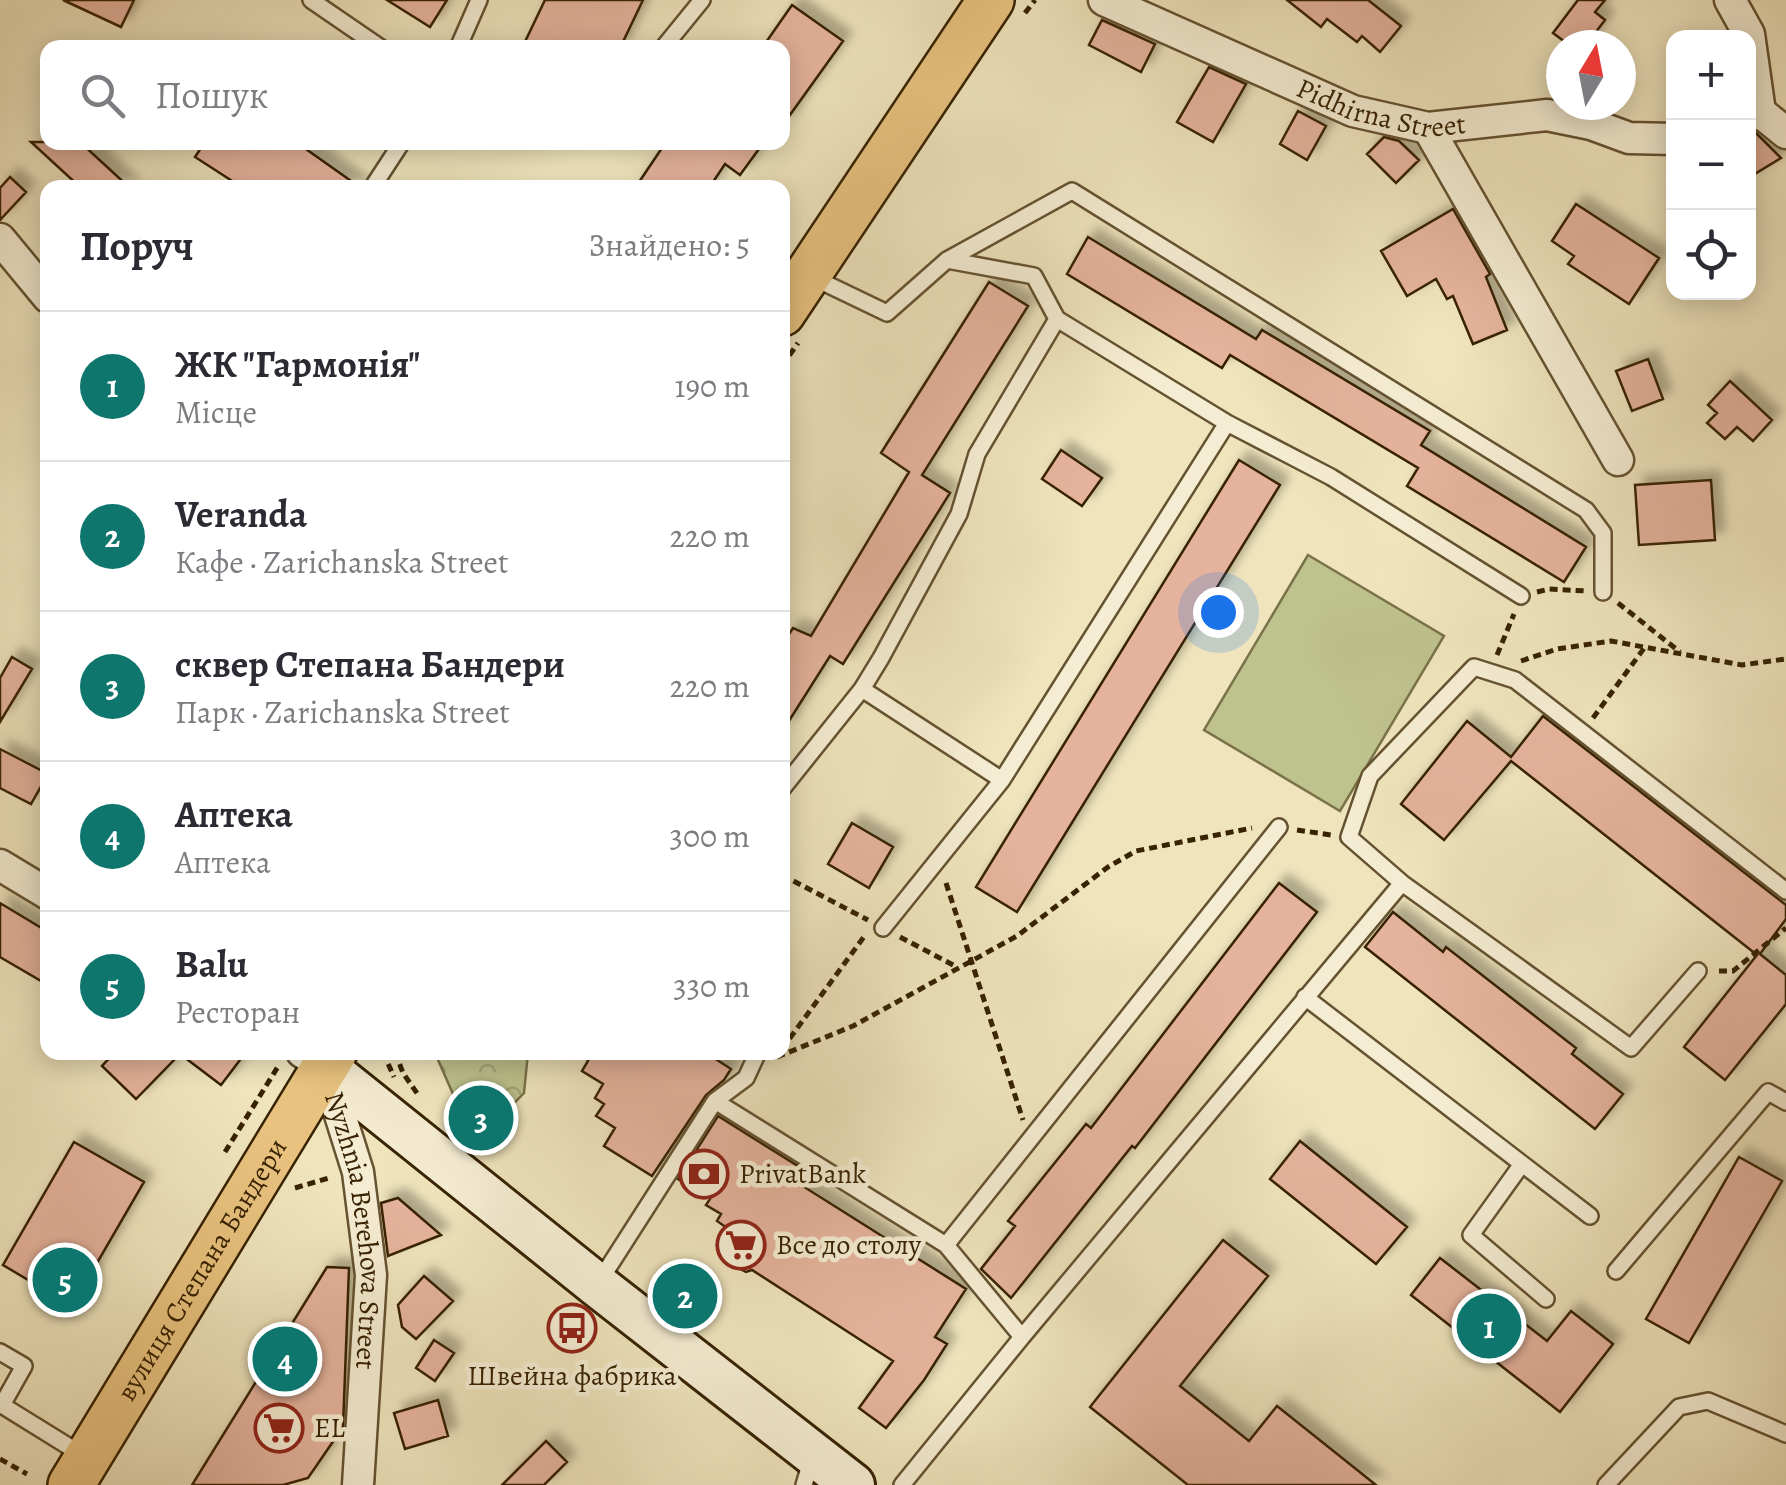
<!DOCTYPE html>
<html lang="uk">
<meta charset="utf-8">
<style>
:root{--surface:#fff;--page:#f2f2f3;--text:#2b2b33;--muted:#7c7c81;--line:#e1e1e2;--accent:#0f766e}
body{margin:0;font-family:Alegreya,serif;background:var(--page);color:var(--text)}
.controls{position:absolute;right:30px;top:30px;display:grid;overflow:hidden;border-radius:20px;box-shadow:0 5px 25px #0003}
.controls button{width:90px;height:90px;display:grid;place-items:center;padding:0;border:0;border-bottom:2px solid var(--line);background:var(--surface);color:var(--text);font:50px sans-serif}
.compass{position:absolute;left:1546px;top:30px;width:90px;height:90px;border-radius:50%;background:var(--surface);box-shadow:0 5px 25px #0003;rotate:10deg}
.you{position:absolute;left:1218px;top:612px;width:35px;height:35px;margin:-25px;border:8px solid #fff;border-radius:50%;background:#1a73e8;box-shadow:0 0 0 15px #1a73e833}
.badge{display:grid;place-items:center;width:65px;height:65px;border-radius:50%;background:var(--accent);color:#fff;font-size:32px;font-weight:700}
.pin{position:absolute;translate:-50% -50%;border:5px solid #fff;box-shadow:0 2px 10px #0006}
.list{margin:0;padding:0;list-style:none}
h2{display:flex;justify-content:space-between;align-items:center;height:130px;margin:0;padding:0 40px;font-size:42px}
h2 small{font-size:32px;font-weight:400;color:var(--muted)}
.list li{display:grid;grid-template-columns:65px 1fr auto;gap:30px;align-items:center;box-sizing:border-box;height:150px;padding:0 40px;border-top:2px solid var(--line)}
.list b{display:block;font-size:38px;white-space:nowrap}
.list p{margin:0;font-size:32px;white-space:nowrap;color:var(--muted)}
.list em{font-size:32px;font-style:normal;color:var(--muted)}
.icon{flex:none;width:55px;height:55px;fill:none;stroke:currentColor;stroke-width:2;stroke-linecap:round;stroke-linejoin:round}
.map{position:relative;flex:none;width:1786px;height:1485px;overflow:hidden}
.search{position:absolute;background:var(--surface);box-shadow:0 5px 25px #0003;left:40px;top:40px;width:750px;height:110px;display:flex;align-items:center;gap:25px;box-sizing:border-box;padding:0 35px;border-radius:20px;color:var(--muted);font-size:38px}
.panel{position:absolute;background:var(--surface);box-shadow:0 5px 25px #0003;left:40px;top:180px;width:750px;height:880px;border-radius:20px}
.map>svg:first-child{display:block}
.park{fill:url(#park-crowns);stroke:#7a7248;stroke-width:2.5}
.pitch{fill:#bec28d;stroke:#7a7248;stroke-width:2.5}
.building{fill:#e5b39d;stroke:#372202;stroke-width:2.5;filter:url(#shadow)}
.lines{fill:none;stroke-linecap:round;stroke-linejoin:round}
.lane-casing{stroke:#655230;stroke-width:20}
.street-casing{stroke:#655230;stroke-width:35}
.secondary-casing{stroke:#372202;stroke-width:48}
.primary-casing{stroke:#372202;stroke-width:50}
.path{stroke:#372202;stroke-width:5;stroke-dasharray:8 5;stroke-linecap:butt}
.lane{stroke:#f5edd3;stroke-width:15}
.street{stroke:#f5edd3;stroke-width:30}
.secondary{stroke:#f5edd3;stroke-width:42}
.primary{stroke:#e8c27e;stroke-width:45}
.labels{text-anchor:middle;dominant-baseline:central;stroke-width:9;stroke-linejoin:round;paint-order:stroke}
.street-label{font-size:28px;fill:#372202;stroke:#f5edd3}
.poi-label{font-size:28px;fill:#372202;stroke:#f5edd3;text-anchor:start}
</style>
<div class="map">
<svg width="1786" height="1485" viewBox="0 0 1786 1485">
<defs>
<pattern id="park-crowns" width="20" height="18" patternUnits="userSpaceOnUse" patternTransform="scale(2.5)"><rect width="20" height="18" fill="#bec28d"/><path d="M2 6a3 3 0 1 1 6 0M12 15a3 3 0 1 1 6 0" fill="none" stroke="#a4a678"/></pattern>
<filter id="shadow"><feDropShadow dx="9" dy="-9" stdDeviation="5" flood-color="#0004"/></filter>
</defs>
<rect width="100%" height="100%" fill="#efe4bc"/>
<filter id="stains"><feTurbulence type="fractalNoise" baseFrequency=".002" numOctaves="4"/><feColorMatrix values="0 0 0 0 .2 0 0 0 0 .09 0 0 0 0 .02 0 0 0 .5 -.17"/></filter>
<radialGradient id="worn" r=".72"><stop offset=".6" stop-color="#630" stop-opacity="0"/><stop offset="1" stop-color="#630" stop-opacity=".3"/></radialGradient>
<!-- park -->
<path class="park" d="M435,1053H528L524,1093L475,1144Z"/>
<!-- pitch -->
<path class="pitch" d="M1308,555L1444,636L1340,811L1204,730Z"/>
<!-- building -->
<path class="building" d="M63,0H134L121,27Z
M387,0H447L430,27Z
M545,0H643L620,48H522Z
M1287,0H1368L1401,26L1380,52L1362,36L1357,42L1327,19L1321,27Z
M1578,0H1605L1595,12L1605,20L1586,45H1569L1553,33Z
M792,5L843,41L782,126V48H762Z
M1102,20L1155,44L1141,72L1089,45Z
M1209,67L1246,84L1213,142L1177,122Z
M1298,111L1326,126L1307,160L1280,144Z
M1756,133L1781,158L1748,178V134Z
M1384,137L1399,141L1419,160L1396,183L1367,154Z
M31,142H80L130,188H81Z
M205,142H296L361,188H243L195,157Z
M666,142H764L740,175L725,164L709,188H635Z
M10,177L26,192L0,220V188Z
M1576,204L1659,258L1629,304L1568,264L1574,256L1552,241Z
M1453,209L1490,274L1486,277L1507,330L1473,344L1453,296L1447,299L1436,279L1407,296L1381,251Z
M1088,237L1256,339L1262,330L1430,431L1421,445L1586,547L1564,582L1407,486L1418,468L1230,355L1222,368L1067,274Z
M989,282L1028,306L922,475L950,493L843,664L830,656L782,732V645L793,628L811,636L909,472L881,453Z
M1648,359L1663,399L1632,411L1616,371Z
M1730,381L1772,420L1753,441L1737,427L1725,439L1707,423L1717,413L1708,405Z
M1061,450L1102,478L1082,506L1042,479Z
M1239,460L1280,485L1017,912L976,887Z
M1711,480L1715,540L1639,545L1635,485Z
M12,657L32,669L0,722V678Z
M1543,716L1786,905V919L1760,954L1786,975V1004L1725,1080L1684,1047L1757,955L1511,761L1444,840L1401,804L1467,721L1511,757Z
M0,749L48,774L31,804L0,788Z
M852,823L893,847L869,888L828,864Z
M1279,883L1317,912L1135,1148L1132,1146L1011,1298L981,1269L1015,1226L1008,1221L1086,1124L1091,1128Z
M0,903L48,932V985L0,957Z
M1393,912L1443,952L1446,947L1576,1048L1572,1054L1623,1094L1595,1129L1365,947Z
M115,1052H246L221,1085L180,1054L136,1099L102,1066Z
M593,1052H705L731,1069L724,1080L706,1095L652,1176L604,1146L615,1128L596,1116L604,1104L595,1098L603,1084L582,1071Z
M718,1116L809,1173L801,1185L966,1289L935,1337L947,1344L924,1380L886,1428L859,1408L893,1361L752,1270L746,1272L729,1263L734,1255L717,1245L727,1228L717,1221L721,1214L706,1205L710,1199L678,1179Z
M1300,1141L1407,1227L1376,1264L1270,1179Z
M74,1142L144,1182L72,1306L3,1265Z
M1739,1157L1782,1181L1689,1343L1646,1319Z
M398,1198L441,1235L388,1256L381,1203Z
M1223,1240L1268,1276L1180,1386L1249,1441L1277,1406L1376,1485H1188L1090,1407Z
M1440,1258L1547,1341L1571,1311L1613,1344L1560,1412L1411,1295Z
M327,1267L349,1268L343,1427L308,1478L283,1485H192Z
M424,1276L453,1301L416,1339L402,1327L398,1305Z
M434,1340L454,1353L435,1381L416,1368Z
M438,1400L448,1436L405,1449L394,1413Z
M546,1441L567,1462L544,1485H502Z"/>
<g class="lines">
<!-- lane casing -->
<g class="lane-casing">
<path id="lane" d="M311,0L381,48
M458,48L479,0
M663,48L702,0
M372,188L402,142
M947,260L1034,276L1057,319L1227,423L1331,477L1521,596
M810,276L887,313L947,260L1072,191L1586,510L1603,533V592
M862,689L1002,780L1227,423
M782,789L862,689L881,658L959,514L977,454L1057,319
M883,928L1002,780
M1698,971L1631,1048L1402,883L1349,837L1370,776L1474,667L1515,680L1786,891
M1305,997L1590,1216
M715,1101L746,1078L758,1052
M1522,1164L1471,1235L1546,1299
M946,1245L1279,827
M1616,1271L1768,1092L1786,1102
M599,1282L715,1101L946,1245L1022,1337L902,1485
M1022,1337L1402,883
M0,1352L24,1366L2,1405
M0,1404L84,1456
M804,1485L812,1458
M1606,1485L1679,1407L1708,1401L1786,1434"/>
</g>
<!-- street casing -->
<g class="street-casing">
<g id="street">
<path id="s1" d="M1104,0L1353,111L1428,128L1547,115L1591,124L1629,138L1674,139"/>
<path d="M1730,0L1749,34L1760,112"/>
<path d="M1748,116L1760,112L1786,133"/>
<path d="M1428,128L1618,460"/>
<path d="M0,239L48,297"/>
<path d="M0,865L48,894"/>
<path id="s2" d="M302,1052L325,1067L358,1172L371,1275L358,1485"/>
</g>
</g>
<!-- secondary casing -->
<g class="secondary-casing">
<path id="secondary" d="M325,1067L597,1285L853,1485"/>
</g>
<!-- primary casing -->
<g class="primary-casing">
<g id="primary">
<path d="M782,313L991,0"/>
<path id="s3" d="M71,1485L334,1052"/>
</g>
</g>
<!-- path -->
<path class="path" d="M1025,13L1035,0
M782,366L798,343
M1537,592L1549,589L1586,591
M1618,603L1680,652
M1497,655L1514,614
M1521,661L1557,649L1611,641L1742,665L1786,659
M1593,718L1645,647
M1297,830L1331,835
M782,875L868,920
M946,883L1023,1120
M900,937L957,967
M1719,971H1733L1786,928
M782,1049L866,934
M383,1052L394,1077
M395,1052L403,1073L419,1096
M777,1057L853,1026L1017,936L1108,867L1136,851L1252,828
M225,1152L279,1065
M295,1188L332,1177
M0,1459L27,1474"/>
<!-- lane -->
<use href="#lane" class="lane"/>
<!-- street -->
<use href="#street" class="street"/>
<!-- secondary -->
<use href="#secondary" class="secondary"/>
<!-- primary -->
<use href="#primary" class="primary"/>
</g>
<!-- icons -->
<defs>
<g id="bank-ring" transform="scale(2.5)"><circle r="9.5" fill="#f5edd3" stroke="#8f2418" stroke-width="1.5"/><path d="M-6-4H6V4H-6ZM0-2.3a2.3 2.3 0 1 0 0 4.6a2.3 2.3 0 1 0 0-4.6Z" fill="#8f2418"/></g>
<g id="supermarket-ring" transform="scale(2.5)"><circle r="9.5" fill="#f5edd3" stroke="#8f2418" stroke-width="1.5"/><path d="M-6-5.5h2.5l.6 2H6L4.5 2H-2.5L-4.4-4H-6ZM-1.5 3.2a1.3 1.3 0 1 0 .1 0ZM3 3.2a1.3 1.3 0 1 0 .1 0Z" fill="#8f2418"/></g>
<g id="bus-ring" transform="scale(2.5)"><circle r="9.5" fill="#f5edd3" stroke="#8f2418" stroke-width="1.5"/><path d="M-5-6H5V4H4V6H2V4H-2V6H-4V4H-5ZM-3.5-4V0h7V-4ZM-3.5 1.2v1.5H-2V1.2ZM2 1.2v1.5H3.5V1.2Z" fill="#8f2418"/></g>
</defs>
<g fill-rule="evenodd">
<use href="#bank-ring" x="704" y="1174"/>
<use href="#supermarket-ring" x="741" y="1245"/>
<use href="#bus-ring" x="572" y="1328"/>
<use href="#supermarket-ring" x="279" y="1428"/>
</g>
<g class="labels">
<!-- street labels -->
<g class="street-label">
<text stroke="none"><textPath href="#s1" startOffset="300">Pidhirna Street</textPath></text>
<text stroke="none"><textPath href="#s2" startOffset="195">Nyzhnia Berehova Street</textPath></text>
<text stroke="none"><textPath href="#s3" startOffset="252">вулиця Степана Бандери</textPath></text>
</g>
<!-- poi labels -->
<g class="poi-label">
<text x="739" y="1174">PrivatBank</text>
<text x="776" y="1245">Все до столу</text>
<text x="572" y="1376" text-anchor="middle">Швейна фабрика</text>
<text x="314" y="1428">EL</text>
</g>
</g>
<rect width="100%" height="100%" filter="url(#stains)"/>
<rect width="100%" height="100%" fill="url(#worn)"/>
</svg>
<div class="controls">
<button>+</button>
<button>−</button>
<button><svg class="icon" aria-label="locate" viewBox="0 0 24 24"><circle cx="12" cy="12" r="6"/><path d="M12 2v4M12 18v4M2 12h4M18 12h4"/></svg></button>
</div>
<svg class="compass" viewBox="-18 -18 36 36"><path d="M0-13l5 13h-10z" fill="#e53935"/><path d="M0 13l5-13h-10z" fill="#7c7c81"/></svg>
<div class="you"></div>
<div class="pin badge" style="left:1489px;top:1326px">1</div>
<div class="pin badge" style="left:685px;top:1296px">2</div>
<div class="pin badge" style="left:481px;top:1118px">3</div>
<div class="pin badge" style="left:285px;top:1359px">4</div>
<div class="pin badge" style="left:65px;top:1280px">5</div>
<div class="search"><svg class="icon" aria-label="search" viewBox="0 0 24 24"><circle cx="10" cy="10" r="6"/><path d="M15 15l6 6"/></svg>Пошук</div>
<section class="panel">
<h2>Поруч<small>Знайдено: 5</small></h2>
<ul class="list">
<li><span class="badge">1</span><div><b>ЖК &quot;Гармонія&quot;</b><p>Місце</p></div><em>190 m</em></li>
<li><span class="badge">2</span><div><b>Veranda</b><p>Кафе · Zarichanska Street</p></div><em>220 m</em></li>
<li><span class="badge">3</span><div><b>сквер Степана Бандери</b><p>Парк · Zarichanska Street</p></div><em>220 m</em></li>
<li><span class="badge">4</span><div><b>Аптека</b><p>Аптека</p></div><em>300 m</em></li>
<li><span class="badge">5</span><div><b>Balu</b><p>Ресторан</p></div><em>330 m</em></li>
</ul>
</section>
</div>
